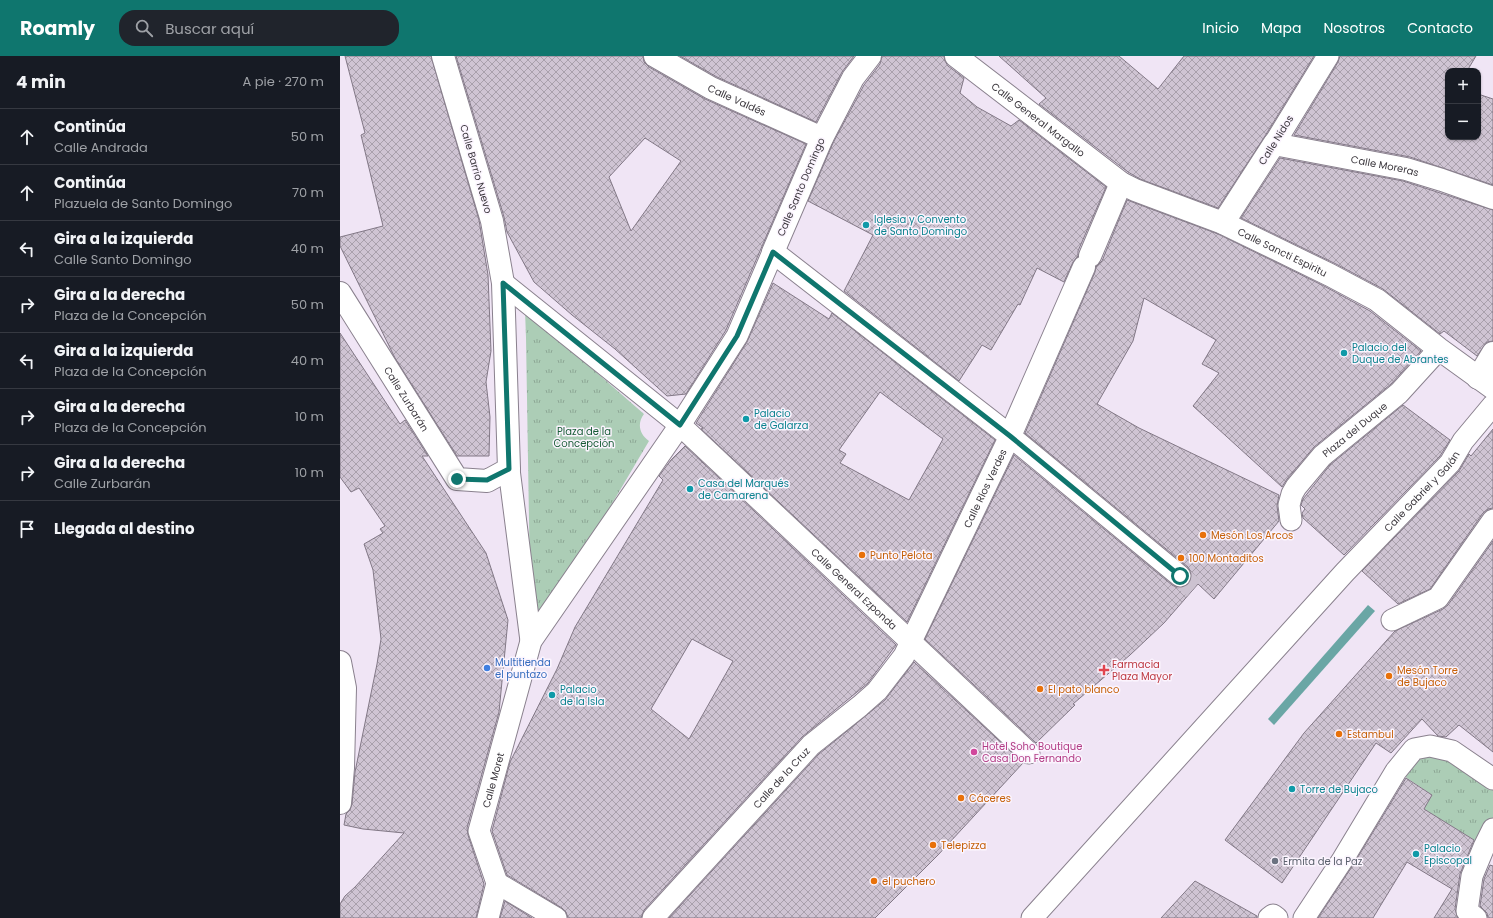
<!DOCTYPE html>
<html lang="es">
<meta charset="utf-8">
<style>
:root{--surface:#171b24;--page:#20242c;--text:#f1f3f6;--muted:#9ea1a6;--line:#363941;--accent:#0f766e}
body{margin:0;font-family:Poppins,sans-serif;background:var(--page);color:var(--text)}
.controls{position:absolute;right:12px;top:12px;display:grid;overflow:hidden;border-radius:8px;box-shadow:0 1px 3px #0004}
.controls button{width:36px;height:36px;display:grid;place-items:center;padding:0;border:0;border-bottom:1px solid var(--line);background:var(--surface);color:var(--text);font:20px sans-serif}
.stop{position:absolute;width:12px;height:12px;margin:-9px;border:3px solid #0f766e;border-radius:50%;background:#fff}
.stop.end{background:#0f766e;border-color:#fff;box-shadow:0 1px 4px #0008}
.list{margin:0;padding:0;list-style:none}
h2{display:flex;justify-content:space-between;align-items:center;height:52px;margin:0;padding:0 16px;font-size:17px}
h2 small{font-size:13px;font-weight:400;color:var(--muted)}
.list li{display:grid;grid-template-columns:26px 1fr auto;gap:12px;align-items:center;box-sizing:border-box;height:56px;padding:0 16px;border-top:1px solid var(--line)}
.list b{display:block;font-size:15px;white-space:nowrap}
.list p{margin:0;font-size:13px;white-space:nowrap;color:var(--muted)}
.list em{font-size:13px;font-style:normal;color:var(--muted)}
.icon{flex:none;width:22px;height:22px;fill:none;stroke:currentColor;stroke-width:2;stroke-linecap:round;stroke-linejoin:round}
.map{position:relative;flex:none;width:1153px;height:862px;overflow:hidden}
header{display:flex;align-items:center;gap:24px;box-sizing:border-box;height:56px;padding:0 20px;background:var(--accent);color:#fff}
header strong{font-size:19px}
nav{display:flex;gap:22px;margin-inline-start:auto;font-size:14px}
.search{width:280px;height:36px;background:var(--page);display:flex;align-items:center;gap:10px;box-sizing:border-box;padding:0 14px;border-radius:16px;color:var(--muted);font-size:15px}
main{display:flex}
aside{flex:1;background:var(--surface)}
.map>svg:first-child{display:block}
.park{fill:url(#park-tufts)}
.water{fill:#6aa6a5}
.building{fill:url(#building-cross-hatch);stroke:#827886;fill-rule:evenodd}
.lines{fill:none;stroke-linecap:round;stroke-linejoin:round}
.pedestrian-tunnel{stroke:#ccc2d0;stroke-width:21;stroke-dasharray:21 10;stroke-linecap:butt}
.pedestrian-casing{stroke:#8a818e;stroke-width:23}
.minor-casing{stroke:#8a818e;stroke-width:24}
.pedestrian{stroke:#fff;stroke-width:21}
.minor{stroke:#fff;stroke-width:22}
.route{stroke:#0f766e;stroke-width:5}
.culture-dot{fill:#0f9aa8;stroke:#fbf4fe;stroke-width:1.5}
.food-dot{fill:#e8710a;stroke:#fbf4fe;stroke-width:1.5}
.shop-dot{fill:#3f7fe0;stroke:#fbf4fe;stroke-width:1.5}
.health-dot{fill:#e0444e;stroke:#fbf4fe;stroke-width:1.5}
.hotel-dot{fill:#d1479c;stroke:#fbf4fe;stroke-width:1.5}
.worship-dot{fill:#6b7280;stroke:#fbf4fe;stroke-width:1.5}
.labels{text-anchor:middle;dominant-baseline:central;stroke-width:3;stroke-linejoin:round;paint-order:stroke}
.street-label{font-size:10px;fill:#3b373d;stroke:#fbf4fe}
.culture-label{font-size:10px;fill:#0d838f;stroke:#fbf4fe;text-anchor:start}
.park-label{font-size:10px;fill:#175c36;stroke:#fbf4fe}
.food-label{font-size:10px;fill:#c56008;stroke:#fbf4fe;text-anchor:start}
.shop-label{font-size:10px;fill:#366cbe;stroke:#fbf4fe;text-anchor:start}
.health-label{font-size:10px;fill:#be3a42;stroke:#fbf4fe;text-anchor:start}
.hotel-label{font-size:10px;fill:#b23c85;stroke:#fbf4fe;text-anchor:start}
.worship-label{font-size:10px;fill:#5b616d;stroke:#fbf4fe;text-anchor:start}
</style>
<header>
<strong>Roamly</strong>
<div class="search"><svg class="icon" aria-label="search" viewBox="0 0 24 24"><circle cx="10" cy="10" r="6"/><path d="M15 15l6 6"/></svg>Buscar aquí</div>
<nav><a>Inicio</a><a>Mapa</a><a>Nosotros</a><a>Contacto</a></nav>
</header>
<main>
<aside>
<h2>4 min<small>A pie · 270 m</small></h2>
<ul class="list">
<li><svg class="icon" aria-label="ahead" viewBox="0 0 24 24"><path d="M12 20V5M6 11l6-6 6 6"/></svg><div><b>Continúa</b><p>Calle Andrada</p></div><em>50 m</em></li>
<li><svg class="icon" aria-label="ahead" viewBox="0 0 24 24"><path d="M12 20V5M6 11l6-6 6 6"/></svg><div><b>Continúa</b><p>Plazuela de Santo Domingo</p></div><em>70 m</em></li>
<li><svg class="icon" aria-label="left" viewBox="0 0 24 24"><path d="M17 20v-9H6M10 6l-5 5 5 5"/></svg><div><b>Gira a la izquierda</b><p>Calle Santo Domingo</p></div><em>40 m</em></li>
<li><svg class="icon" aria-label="right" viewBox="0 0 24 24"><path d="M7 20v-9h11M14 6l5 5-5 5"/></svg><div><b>Gira a la derecha</b><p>Plaza de la Concepción</p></div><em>50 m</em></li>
<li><svg class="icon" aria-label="left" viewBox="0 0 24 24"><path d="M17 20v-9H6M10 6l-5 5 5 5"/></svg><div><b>Gira a la izquierda</b><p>Plaza de la Concepción</p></div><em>40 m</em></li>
<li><svg class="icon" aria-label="right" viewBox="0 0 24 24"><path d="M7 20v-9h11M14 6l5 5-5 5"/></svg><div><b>Gira a la derecha</b><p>Plaza de la Concepción</p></div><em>10 m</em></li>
<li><svg class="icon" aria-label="right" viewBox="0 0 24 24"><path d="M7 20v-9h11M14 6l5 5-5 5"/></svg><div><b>Gira a la derecha</b><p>Calle Zurbarán</p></div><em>10 m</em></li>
<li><svg class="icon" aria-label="arrive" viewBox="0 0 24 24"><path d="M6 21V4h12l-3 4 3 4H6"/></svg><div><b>Llegada al destino</b></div></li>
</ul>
</aside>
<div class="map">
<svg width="1153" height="862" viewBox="0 0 1153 862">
<defs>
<pattern id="park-tufts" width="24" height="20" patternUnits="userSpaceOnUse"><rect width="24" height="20" fill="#accdb6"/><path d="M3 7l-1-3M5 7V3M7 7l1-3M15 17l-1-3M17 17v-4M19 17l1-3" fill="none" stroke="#8da795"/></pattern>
<pattern id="building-cross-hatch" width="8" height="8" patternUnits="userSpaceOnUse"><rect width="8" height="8" fill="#cfc4d3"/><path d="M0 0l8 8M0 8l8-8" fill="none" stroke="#a9a0ac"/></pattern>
</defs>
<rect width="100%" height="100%" fill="#f0e5f5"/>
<!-- park -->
<path class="park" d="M185,254L304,358C297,367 299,378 309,385L191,585L186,282Z
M1090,690L1153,723V773L1144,791L1084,753L1092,739L1064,720Z"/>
<!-- water -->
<path class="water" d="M1028,549L1035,555L934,669L928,663Z"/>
<!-- building -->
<path class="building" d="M5,0H91L139,164L148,219L151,295L146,326L150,361L149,400H117L55,302L0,190V181L43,170L21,79L25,77Z
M116,0H303L304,6L309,11L365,43L466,88L386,274L346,338L327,340L275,293L232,259L194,226L167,176L164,161ZM305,82L341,105L291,175L269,121Z
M340,0H514L502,16L476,66L377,21Z
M542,0H604L605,5L608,10L624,22L620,37L637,51L671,70L679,64L766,131L738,195V200L733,206L724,226L697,212L680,249L678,248L651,294L642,289L619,325L504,235L533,179L468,145L493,87L524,29L540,8Z
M659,0H779L818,33L844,0H974L925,80L878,152L800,123L788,116L699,48L706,42Z
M1000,0H1136L1127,15H1108V81H1138V38L1153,43V129L1070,101L954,79L998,6Z
M940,102L1063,125L1153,154V285L1147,286L1137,300L1104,275L1100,278L1043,233L996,208L901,162Z
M787,144L878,178L984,230L1030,255L1081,295L1051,328L974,391L947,423L942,431L853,350L879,317L862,308L876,284L804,242L793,285L757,348L799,372L939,439L937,450L939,465L874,543L858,528L824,567L790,599L733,648L735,649L696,687L585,583L674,399L832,529L838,532L844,531L849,527L852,522L851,516L848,511L685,377L755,216L756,211L762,205Z
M433,227L489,263L492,257L655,384L567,566L361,373L363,372L356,367L407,286ZM540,336L603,383L569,444L500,407L506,398L499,394Z
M0,277L60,368L65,364L88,400H82L146,497L168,564L159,656L127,772L128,779L144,828L136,862H0V848L5,840L15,831L64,777L23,773L4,769L6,758L10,754L12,748L15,716L37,608L41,583L33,514L24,488L43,477L40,473L45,470L19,432L11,436L0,421Z
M1063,349L1110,384L1100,400L1004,499L963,462L962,457L965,453L961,449L963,443L990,409Z
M1153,373V452L1148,453L1143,457L1090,533L1058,548L1022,515L1119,415L1129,398L1131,400Z
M345,390L556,589L528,627L462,681L304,854L301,862H228L226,856L222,852L167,819L152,775L170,706L217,613L235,571L323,424L319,420L331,404ZM352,583L393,605L349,683L311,653Z
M1153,485V696L1119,669L1106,681L1098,680L1082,663L1051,697L1036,687L942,827L885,784L964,677L1055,575L1103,553L1108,549Z
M574,606L683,707L598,799L535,862H329L479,698L545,644Z
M1066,722L1092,739L1084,753L1134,784L1120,818L1115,853L1118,862H1094L1112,833L1067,806L1033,862H978L1013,809Z
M1150,809L1153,810V862H1148L1147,857L1140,850L1144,823Z
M855,825L917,860V862H821Z
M165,845L192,862H160Z"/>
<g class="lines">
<!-- pedestrian-tunnel -->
<path class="pedestrian-tunnel" d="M840,520L854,532"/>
<!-- pedestrian casing -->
<g class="pedestrian-casing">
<g id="pedestrian">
<path d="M934,88L988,0"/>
<path id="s1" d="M163,227L340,369L689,697"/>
<path d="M169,413L191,585"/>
<path id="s2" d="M951,464L949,449L952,438L956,431L982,400L1059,337L1099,293"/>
<path d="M1052,564L1098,542L1153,464"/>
<path d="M157,827L216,862"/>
<path id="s3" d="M148,862L157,827L139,775L191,585L340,369L397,280L433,196"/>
<path id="s4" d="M313,862L471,689L520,650L537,635L564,600L670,380L840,520"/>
<path id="s5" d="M692,862L1005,516L1110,407L1123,385L1153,349"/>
<path d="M929,862L933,859L937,862"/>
<path d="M964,862L1003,803L1056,715L1074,693L1090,690L1112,695L1153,723"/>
<path d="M1136,862L1127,855L1132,820L1144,791L1153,773"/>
</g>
</g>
<!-- minor casing -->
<g class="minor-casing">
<g id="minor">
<path id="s6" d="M315,0L371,32L482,82"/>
<path d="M530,0L513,22L482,82L433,196L670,380L744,211"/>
<path id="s7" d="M616,0L781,127L795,134L883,167L990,219L1037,244L1099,293L1153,332"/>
<path id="s8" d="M883,167L934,88L1066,113L1102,124L1153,142"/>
<path d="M750,200L781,127"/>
<path id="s9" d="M0,237L117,423L147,425L169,413L163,227L152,165L103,0"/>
<path d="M1138,322L1153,297"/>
<path d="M0,606L5,632L3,712L0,747"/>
</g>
</g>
<!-- pedestrian -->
<use href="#pedestrian" class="pedestrian"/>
<!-- minor -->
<use href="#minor" class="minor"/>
</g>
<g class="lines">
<!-- route -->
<path class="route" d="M117,423L147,424L169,413L163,227L340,369L397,280L433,196L670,380L840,520"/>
</g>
<!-- markers -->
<g class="culture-dot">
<circle cx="526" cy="169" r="4"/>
<circle cx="1004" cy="297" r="4"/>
<circle cx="406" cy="363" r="4"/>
<circle cx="350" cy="433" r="4"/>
<circle cx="212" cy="639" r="4"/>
<circle cx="952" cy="733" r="4"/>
<circle cx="1076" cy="798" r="4"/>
</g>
<g class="food-dot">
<circle cx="863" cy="479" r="4"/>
<circle cx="522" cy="499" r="4"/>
<circle cx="841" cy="502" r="4"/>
<circle cx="1049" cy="620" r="4"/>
<circle cx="700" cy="633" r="4"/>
<circle cx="999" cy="678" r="4"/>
<circle cx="621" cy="742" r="4"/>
<circle cx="593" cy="789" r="4"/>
<circle cx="534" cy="825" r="4"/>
</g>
<circle class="shop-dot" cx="147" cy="612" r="4"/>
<path class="health-dot" d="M762 608h4v4h4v4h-4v4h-4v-4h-4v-4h4z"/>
<circle class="hotel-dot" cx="634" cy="696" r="4"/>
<circle class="worship-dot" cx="935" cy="805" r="4"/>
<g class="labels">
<!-- street labels -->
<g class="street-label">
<text stroke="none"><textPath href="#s6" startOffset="93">Calle Valdés</textPath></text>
<text stroke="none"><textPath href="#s7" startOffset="104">Calle General Margallo</textPath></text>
<text transform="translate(936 84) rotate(-58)">Calle Nidos</text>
<text stroke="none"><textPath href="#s8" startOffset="207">Calle Moreras</textPath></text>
<text transform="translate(136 113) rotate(74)">Calle Barrio Nuevo</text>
<text transform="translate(461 131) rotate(-67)">Calle Santo Domingo</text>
<text stroke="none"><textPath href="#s7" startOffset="384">Calle Sancti Espiritu</textPath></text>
<text stroke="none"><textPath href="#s9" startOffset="125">Calle Zurbarán</textPath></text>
<text stroke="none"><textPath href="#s2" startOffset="117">Plaza del Duque</textPath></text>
<text stroke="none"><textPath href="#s4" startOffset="550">Calle Ríos Verdes</textPath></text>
<text stroke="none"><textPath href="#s5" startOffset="578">Calle Gabriel y Galán</textPath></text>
<text stroke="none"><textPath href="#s1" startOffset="466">Calle General Ezponda</textPath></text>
<text stroke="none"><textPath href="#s4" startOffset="190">Calle de la Cruz</textPath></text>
<text stroke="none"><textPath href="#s3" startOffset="144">Calle Moret</textPath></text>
</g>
<!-- culture labels -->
<g class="culture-label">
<text x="534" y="163">Iglesia y Convento<tspan x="534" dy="12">de Santo Domingo</tspan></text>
<text x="1012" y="291">Palacio del<tspan x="1012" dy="12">Duque de Abrantes</tspan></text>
<text x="414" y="357">Palacio<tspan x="414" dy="12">de Galarza</tspan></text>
<text x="358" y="427">Casa del Marqués<tspan x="358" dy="12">de Camarena</tspan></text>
<text x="220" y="633">Palacio<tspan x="220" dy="12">de la Isla</tspan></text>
<text x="960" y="733">Torre de Bujaco</text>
<text x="1084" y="792">Palacio<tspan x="1084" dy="12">Episcopal</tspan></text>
</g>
<!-- park labels -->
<g class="park-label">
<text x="244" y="375">Plaza de la<tspan x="244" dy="12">Concepción</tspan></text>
</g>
<!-- food labels -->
<g class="food-label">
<text x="871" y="479">Mesón Los Arcos</text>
<text x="530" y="499">Punto Pelota</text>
<text x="849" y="502">100 Montaditos</text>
<text x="1057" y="614">Mesón Torre<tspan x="1057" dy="12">de Bujaco</tspan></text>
<text x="708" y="633">El pato blanco</text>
<text x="1007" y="678">Estambul</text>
<text x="629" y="742">Cáceres</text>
<text x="601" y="789">Telepizza</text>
<text x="542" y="825">el puchero</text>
</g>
<!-- shop labels -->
<g class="shop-label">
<text x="155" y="606">Multitienda<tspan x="155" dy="12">el puntazo</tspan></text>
</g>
<!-- health labels -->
<g class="health-label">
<text x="772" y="608">Farmacia<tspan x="772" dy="12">Plaza Mayor</tspan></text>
</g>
<!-- hotel labels -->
<g class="hotel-label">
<text x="642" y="690">Hotel Soho Boutique<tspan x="642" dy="12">Casa Don Fernando</tspan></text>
</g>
<!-- worship labels -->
<g class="worship-label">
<text x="943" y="805">Ermita de la Paz</text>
</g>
</g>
</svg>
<div class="controls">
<button>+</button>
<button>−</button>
</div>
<div class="stop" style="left:840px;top:520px"></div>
<div class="stop end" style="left:117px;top:423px"></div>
</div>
</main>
